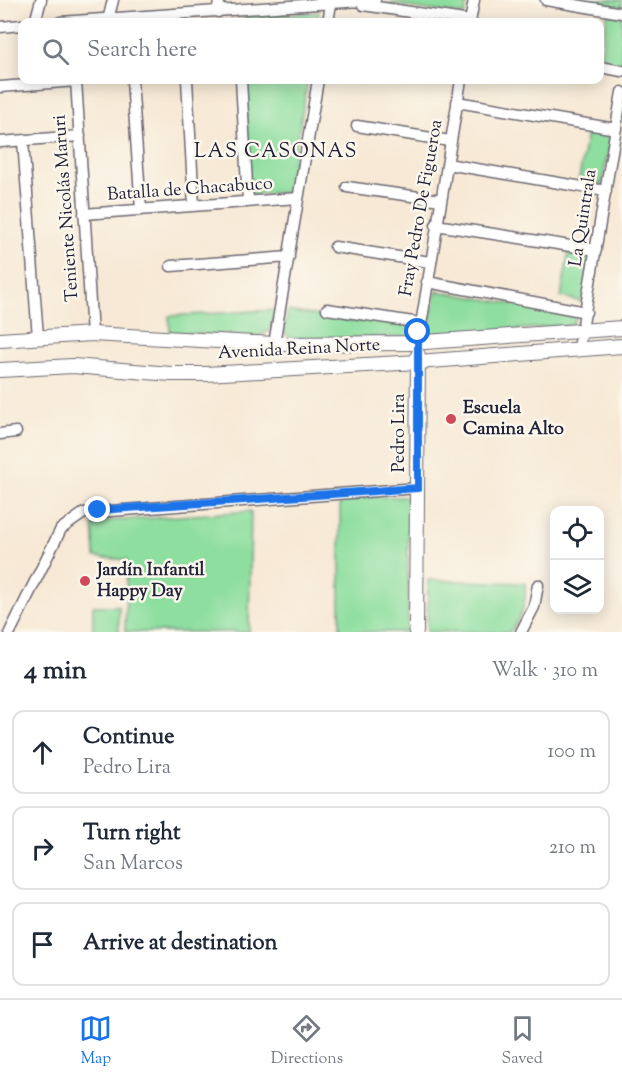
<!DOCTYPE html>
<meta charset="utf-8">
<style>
:root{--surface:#fff;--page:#f2f2f3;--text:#1f2937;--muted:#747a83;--line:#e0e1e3;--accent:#1a73e8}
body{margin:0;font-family:"Sorts Mill Goudy",serif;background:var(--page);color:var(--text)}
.controls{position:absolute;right:18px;bottom:18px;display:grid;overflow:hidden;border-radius:12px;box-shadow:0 3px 15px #0003}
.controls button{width:54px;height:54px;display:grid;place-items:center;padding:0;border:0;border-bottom:2px solid var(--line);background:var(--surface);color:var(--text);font:30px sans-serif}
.stop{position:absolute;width:18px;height:18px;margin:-14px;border:4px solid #1a73e8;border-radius:50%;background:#fff}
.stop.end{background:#1a73e8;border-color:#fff;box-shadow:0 2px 6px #0008}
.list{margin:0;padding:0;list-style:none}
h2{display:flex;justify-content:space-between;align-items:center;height:78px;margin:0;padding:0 24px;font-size:26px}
h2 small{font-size:20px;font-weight:400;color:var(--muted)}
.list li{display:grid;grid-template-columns:39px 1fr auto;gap:18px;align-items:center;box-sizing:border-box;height:84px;margin:0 12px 12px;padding:0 12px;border:2px solid var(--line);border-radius:12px}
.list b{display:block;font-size:22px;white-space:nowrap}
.list p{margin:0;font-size:20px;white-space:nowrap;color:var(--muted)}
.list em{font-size:20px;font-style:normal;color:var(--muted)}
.icon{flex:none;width:33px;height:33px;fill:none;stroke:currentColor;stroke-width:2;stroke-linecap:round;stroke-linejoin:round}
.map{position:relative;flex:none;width:622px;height:632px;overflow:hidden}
.search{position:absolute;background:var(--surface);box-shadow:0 3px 15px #0003;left:18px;right:18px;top:18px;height:66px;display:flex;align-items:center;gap:15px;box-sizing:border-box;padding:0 21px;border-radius:12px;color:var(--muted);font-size:22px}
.sheet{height:366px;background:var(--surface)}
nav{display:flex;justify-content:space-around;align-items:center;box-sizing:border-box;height:84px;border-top:2px solid var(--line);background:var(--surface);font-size:16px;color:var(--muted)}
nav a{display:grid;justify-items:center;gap:3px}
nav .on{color:var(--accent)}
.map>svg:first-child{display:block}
.green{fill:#8dde9f;stroke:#58806d;stroke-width:1.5}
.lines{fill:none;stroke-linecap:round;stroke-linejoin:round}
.minor-casing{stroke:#6d6871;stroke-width:13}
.tertiary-casing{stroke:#6d6871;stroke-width:16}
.minor{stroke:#fff;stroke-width:10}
.tertiary{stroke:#fff;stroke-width:14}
.route{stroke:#1a73e8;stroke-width:8}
.poi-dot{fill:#d1495b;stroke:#fbf7ec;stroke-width:2}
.labels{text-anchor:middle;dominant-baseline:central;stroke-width:5;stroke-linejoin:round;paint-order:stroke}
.street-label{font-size:18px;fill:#22223b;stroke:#fbf7ec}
.poi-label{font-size:18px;font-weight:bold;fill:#22223b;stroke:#fbf7ec;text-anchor:start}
.neighbourhood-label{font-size:20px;letter-spacing:1.5px;fill:#22223b;stroke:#fbf7ec}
</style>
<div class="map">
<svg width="622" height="632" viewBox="0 0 622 632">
<rect width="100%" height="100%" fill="#fbf7ec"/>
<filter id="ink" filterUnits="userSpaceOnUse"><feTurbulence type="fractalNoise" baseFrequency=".0167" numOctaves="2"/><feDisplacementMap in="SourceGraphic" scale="12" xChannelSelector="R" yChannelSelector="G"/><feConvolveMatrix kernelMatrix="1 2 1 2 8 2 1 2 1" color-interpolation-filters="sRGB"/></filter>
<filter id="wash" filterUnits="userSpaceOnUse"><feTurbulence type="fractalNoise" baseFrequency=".008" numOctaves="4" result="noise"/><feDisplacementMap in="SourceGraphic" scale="24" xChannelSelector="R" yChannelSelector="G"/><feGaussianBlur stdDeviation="1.35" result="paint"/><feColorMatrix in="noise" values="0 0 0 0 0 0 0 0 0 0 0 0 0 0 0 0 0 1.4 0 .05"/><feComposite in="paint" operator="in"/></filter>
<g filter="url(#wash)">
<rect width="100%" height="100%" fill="#f7e9d5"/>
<!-- green -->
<path class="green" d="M421,0H467L465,15L385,4Z
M579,0H622V7Z
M319,12L317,22H244V17Z
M607,14L622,17V66L600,62Z
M246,80H308L288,192L249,195Z
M587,132L611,136L602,184L579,179Z
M569,250L593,255L584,302L561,297Z
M437,291L576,315L573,325L427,337Z
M274,310L271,330L257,337L170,332L169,316Z
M288,311L358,322L361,318L417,325L412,337L291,339L284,332Z
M340,497H408V632H340Z
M251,511L249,632H125L127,560L95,557L93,522Z
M428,580L525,583C527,604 522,615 510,632H427Z
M93,606H119V632H93Z"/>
</g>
<g filter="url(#ink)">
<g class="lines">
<!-- minor casing -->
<g class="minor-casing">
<path id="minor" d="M546,0L622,13
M363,5L471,21
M218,12L219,0
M108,20L113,0
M35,22L41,0
M60,22L375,0
M328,22L331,4
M470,22L474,0
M0,27L22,25
M600,67L622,71
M76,80L92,334
M132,80L141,210
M187,80L194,206
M241,80L248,202
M0,87L76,81
M457,102L616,129
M357,126L450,141
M23,141L38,337
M0,142L80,136
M447,164L606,191
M347,187L441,200
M84,214L298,198
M436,225L596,250
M335,247L430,262
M171,266L289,257
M427,282L586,312
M327,309L420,323
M418,343L461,80
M274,344L318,80
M579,348L622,92
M0,434L16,432
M10,632L61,529L84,513L418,488
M521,632L534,607L538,585"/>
</g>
<!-- tertiary casing -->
<g class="tertiary-casing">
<path id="tertiary" d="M0,340L92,334L274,344L411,343L622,328
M0,370L73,366L171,374H206L418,362L622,346
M416,632L418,355"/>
</g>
<!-- minor -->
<use href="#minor" class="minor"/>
<!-- tertiary -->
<use href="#tertiary" class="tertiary"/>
</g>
</g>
<g class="lines" filter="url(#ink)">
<!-- route -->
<path class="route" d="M98,510L418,488V332"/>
</g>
<!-- markers -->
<g class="poi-dot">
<circle cx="451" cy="419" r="6"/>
<circle cx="85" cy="581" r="6"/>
</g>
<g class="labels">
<!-- street labels -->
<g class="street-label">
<text transform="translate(190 190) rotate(-4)">Batalla de Chacabuco</text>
<text transform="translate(67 208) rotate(-94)">Teniente Nicolás Maruri</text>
<text transform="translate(422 208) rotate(-80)">Fray Pedro De Figueroa</text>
<text transform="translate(584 218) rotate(-81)">La Quintrala</text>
<text transform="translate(299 350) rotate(-3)">Avenida Reina Norte</text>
<text transform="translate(400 433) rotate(-90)">Pedro Lira</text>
</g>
<!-- poi labels -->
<g class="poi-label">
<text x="463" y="409">Escuela<tspan x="463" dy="21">Camina Alto</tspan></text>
<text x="97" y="571">Jardín Infantil<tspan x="97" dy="21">Happy Day</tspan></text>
</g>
<!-- neighbourhood labels -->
<g class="neighbourhood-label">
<text x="276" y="152">LAS CASONAS</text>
</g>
</g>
</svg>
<div class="controls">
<button><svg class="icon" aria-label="locate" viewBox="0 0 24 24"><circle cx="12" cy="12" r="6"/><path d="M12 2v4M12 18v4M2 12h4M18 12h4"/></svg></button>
<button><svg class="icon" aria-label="layers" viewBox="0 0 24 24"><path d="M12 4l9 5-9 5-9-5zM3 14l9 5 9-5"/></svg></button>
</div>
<div class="stop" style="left:418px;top:332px"></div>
<div class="stop end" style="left:98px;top:510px"></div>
<div class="search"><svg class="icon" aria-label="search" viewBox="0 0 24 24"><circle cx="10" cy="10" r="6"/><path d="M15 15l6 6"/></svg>Search here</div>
</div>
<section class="sheet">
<h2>4 min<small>Walk · 310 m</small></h2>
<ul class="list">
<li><svg class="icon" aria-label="ahead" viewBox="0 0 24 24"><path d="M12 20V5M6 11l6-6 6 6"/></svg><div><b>Continue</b><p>Pedro Lira</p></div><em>100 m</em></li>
<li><svg class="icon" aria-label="right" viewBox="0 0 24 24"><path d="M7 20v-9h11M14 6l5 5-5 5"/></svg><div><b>Turn right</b><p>San Marcos</p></div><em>210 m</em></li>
<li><svg class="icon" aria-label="arrive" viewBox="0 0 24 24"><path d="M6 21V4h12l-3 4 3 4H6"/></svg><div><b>Arrive at destination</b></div></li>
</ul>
</section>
<nav>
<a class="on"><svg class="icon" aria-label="map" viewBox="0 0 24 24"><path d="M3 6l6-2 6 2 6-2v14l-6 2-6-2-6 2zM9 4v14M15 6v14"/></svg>Map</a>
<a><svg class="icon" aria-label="directions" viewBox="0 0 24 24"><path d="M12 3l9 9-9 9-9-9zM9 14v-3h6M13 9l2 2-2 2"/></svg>Directions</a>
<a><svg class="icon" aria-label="saved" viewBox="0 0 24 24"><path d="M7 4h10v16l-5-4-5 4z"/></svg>Saved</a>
</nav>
